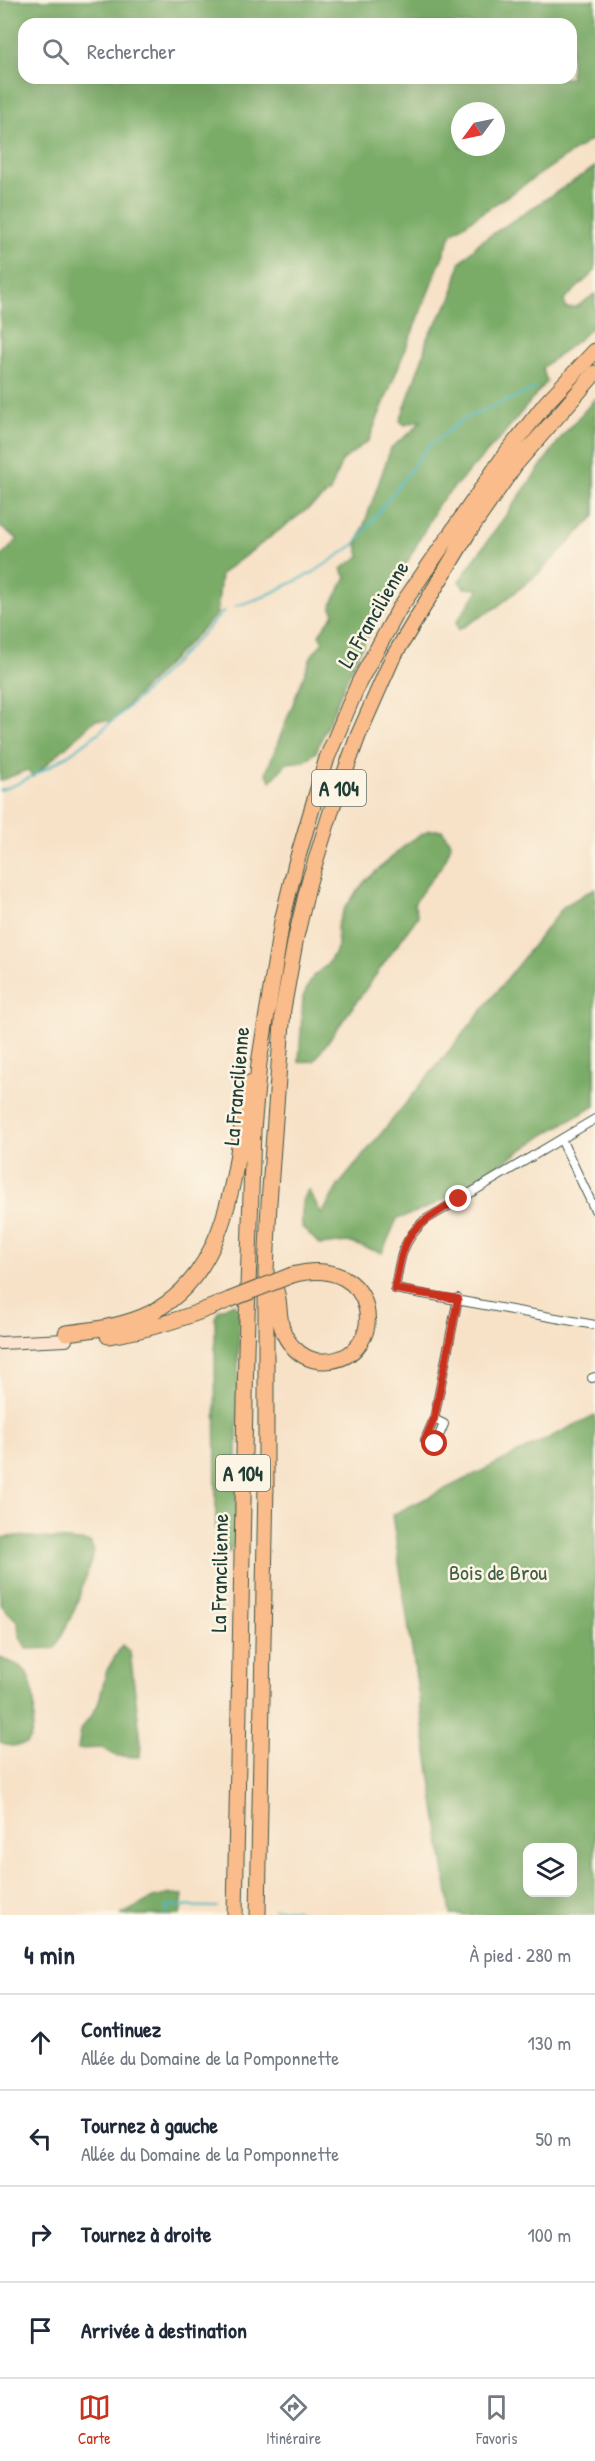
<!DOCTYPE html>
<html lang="fr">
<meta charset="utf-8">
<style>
:root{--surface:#fff;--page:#f2f2f3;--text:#1f2937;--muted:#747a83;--line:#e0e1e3;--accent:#c8321e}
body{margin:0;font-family:"Patrick Hand",sans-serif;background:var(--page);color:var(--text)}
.controls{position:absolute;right:18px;bottom:18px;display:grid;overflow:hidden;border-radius:12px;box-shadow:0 6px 24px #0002}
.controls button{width:54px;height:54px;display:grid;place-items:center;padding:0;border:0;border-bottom:2px solid var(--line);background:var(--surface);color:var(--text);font:30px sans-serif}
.compass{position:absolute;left:451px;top:102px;width:54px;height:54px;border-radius:50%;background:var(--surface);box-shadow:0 6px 24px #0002;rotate:237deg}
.stop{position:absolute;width:18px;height:18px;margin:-14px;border:4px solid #c8321e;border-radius:50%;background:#fff}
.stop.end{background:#c8321e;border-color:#fff;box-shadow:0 2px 6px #0008}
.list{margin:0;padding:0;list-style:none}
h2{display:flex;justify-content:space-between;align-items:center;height:78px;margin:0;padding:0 24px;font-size:26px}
h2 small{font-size:20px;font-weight:400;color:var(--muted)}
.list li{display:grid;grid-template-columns:39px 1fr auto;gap:18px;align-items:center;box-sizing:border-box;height:96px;padding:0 24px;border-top:2px solid var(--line)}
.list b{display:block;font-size:22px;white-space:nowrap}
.list p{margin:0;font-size:20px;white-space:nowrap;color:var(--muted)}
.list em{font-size:20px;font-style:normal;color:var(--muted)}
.icon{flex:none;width:33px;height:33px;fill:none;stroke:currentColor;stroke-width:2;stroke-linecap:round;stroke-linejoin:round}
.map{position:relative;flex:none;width:595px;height:1915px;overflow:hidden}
.search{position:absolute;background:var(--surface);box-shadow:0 6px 24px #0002;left:18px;right:18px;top:18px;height:66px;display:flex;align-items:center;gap:15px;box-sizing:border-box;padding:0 21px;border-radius:18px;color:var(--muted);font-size:22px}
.sheet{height:462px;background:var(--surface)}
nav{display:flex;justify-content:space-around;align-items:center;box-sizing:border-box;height:84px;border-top:2px solid var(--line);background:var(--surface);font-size:16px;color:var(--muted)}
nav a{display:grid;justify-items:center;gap:3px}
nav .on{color:var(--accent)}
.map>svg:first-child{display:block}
.forest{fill:#7aac68;stroke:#4c744e;stroke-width:1.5;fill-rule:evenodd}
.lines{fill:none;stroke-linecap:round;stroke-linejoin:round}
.stream{stroke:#49b7c3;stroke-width:2}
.street-casing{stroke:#3f564a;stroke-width:10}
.secondary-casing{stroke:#3f564a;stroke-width:14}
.highway-casing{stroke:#3f564a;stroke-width:17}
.street{stroke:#fff;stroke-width:8}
.secondary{stroke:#fde4d0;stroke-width:12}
.highway{stroke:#f9bc8a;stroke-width:15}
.highway-bridge-casing{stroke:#3f564a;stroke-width:17;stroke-linecap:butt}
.highway-bridge{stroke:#f9bc8a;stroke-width:15}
.route{stroke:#c8321e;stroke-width:8}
.labels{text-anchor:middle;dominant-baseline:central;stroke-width:5;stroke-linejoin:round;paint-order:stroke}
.shield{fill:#fcf5e5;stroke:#617469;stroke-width:1.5}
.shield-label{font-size:21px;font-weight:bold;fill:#1f3d34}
.street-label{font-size:22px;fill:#1f3d34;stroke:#fcf5e5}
.park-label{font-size:22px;fill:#3e6045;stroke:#fcf5e5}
</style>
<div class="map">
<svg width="595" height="1915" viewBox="0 0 595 1915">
<rect width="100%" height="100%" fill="#fcf5e5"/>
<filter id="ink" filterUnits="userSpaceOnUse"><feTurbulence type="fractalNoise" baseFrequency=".0167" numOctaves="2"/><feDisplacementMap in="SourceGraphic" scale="12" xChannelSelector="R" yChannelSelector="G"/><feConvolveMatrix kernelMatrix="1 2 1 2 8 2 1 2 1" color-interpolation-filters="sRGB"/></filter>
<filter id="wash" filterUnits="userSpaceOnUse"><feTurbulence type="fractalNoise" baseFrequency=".008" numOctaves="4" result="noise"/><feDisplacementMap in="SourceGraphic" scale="24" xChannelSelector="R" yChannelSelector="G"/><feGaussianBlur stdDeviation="1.35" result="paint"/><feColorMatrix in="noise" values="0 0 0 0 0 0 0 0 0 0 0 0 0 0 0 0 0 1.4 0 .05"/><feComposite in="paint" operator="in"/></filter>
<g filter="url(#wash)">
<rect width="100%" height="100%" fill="#f7e2c8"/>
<!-- forest -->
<path class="forest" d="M0,0H595V137L452,233L369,440L342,461L330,492L221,574L217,614L112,721L95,720L33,777L27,770L0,781V558L18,539L0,527ZM24,24H571V78H24ZM460,111H496V147H460Z
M595,167V271L564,300L566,308L576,307L595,294V323L582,337L542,368L547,381L501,437L439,503L355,660L316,752L305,761L287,763L271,781L266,773L312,655L323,642L319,634L334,614L331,605L346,577L341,569L360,556L357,545L391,448L413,430L422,420L405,425L400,421L423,356L427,338L452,297L460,263L480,242Z
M595,399V516L539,573L497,607L458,630L456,623L479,589L464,588L459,581L563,435Z
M430,830H442L451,844C446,868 426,882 414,904L418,916L314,1061L299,1062L303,997L313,976L327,965L338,947L337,926L345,908L364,882L410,841Z
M595,888V1106C581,1114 568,1121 554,1129C503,1160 456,1202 397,1219L382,1253L348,1242L320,1245L302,1227V1203L308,1190L322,1214L338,1186L480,1013L564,906Z
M234,1303L239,1310L236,1539L229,1553L216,1533L215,1318L219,1310Z
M595,1415V1915H451L392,1515ZM528,1848H572V1892H528Z
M17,1536L90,1542L94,1551L75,1609L55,1648L27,1649L19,1635L18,1622L0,1604V1538Z
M122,1645L130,1652L141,1742L140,1757L117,1756L102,1748L78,1749L81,1730L98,1705L107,1670Z
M0,1658C7,1661 16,1663 22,1668C37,1680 38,1730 27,1744L11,1746L0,1742Z
M171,1894L183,1895L180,1915H121L153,1898Z"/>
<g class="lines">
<!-- stream -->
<path class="stream" d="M236,606L263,597L314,572L354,545L427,448L462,420L536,388
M0,790C14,787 25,780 38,773C107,737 170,667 224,611
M274,1909L297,1910
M310,1913L313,1915
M167,1915V1906L217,1907"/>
</g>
</g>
<g filter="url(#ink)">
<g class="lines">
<!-- street casing -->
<g class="street-casing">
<path id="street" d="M595,1119L425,1220C401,1242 400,1259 395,1289L595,1325
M561,1139L595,1210
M592,1378L595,1377
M434,1419L444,1424L435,1445L425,1440L434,1419L458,1298"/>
</g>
<!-- secondary casing -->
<g class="secondary-casing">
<path id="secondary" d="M0,1343L66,1340"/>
</g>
<!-- highway casing -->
<g class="highway-casing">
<path id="highway" d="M273,1283C284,1303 273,1326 293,1347C301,1356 313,1362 325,1361C390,1359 381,1251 292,1275
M66,1333C92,1330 117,1327 142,1317C232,1279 235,1166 248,1083
M108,1336C151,1330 189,1317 229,1300
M235,1915L246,1350L253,1130L259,1063L282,921L296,863L327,758L359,682L399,609L504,456L546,403L595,351
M258,1915L266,1482V1272L269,1203L283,1009L296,937L309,882L332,808L358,736L392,659L468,533L515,465L595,373"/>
</g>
<!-- street -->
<use href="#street" class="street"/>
<!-- secondary -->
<use href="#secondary" class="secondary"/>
<!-- highway -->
<use href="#highway" class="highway"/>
<!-- highway-bridge casing -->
<g class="highway-bridge-casing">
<path id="highway-bridge" d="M229,1300L292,1275"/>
</g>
<!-- highway-bridge -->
<use href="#highway-bridge" class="highway-bridge"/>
</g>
</g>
<g class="lines" filter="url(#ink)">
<!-- route -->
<path class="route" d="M435,1444L425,1440L434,1419L458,1299L395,1289C404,1231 410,1229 459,1199"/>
</g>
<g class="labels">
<!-- shield labels -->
<g class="shield">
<rect x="312" y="770" width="54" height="36" rx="4.5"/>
<rect x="216" y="1455" width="54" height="36" rx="4.5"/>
</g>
<g class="shield-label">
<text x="339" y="788">A 104</text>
<text x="243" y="1473">A 104</text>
</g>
<!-- street labels -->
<g class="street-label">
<text transform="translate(373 614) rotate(-60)">La Francilienne</text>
<text transform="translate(236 1086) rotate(-85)">La Francilienne</text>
<text transform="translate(219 1573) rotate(-89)">La Francilienne</text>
</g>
<!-- park labels -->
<g class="park-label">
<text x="498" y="1572">Bois de Brou</text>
</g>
</g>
</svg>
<div class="controls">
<button><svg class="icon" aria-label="layers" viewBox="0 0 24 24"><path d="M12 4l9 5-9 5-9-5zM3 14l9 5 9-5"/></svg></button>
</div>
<svg class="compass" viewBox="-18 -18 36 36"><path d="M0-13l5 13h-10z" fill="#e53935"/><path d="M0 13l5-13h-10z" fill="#747a83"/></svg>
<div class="stop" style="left:435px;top:1444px"></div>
<div class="stop end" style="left:459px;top:1199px"></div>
<div class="search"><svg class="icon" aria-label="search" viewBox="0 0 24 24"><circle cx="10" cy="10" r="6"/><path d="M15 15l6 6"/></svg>Rechercher</div>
</div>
<section class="sheet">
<h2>4 min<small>À pied · 280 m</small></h2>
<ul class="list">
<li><svg class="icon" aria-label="ahead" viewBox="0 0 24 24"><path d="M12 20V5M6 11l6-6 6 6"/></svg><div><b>Continuez</b><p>Allée du Domaine de la Pomponnette</p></div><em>130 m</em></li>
<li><svg class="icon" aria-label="left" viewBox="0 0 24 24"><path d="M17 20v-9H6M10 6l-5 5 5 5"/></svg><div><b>Tournez à gauche</b><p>Allée du Domaine de la Pomponnette</p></div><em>50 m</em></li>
<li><svg class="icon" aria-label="right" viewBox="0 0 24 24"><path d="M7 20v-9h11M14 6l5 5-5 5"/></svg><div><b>Tournez à droite</b></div><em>100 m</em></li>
<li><svg class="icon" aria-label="arrive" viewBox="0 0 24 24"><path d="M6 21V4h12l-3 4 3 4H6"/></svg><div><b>Arrivée à destination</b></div></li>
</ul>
</section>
<nav>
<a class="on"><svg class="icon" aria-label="map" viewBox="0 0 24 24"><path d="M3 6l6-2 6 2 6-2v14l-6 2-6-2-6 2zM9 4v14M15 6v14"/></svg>Carte</a>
<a><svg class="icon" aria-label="directions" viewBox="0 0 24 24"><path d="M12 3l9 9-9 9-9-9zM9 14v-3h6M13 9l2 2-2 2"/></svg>Itinéraire</a>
<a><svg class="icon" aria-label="saved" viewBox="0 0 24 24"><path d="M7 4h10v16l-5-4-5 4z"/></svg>Favoris</a>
</nav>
